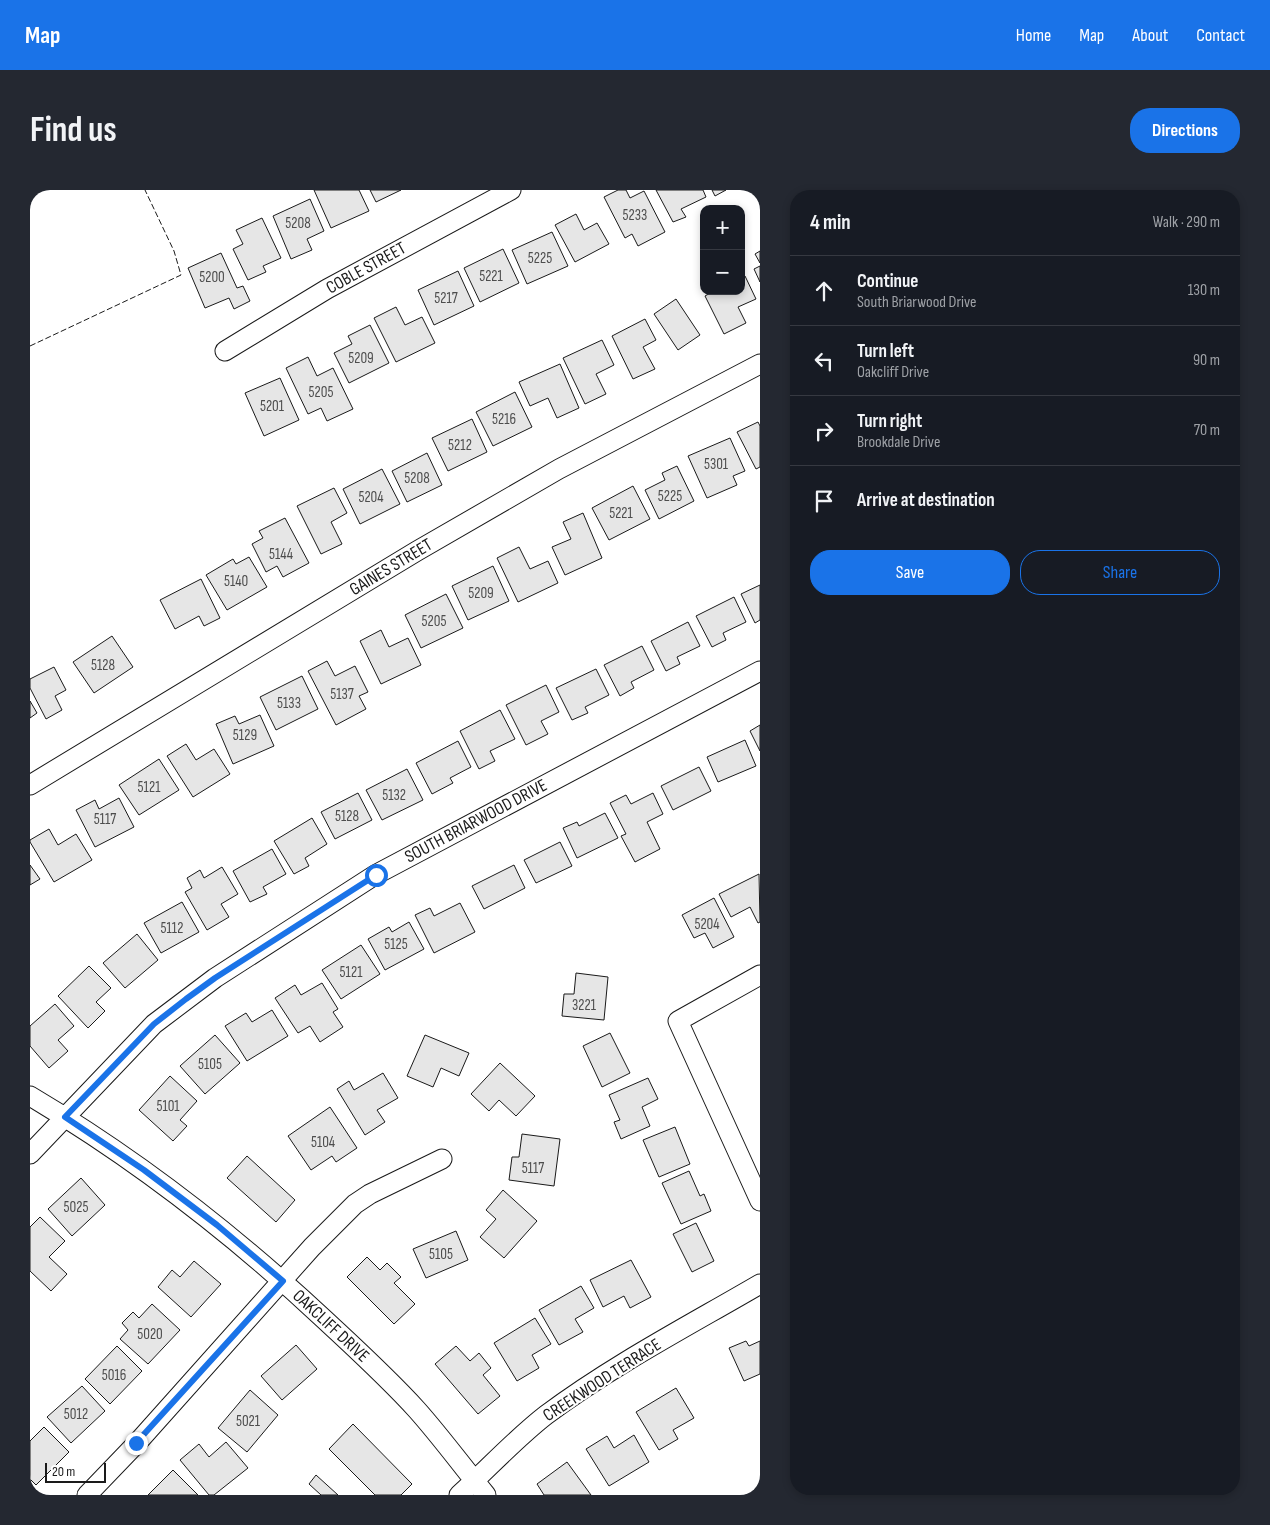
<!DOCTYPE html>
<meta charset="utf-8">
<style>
:root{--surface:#171b24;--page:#242831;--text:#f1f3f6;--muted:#9ea1a6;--line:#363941;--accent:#1a73e8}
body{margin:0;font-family:"Sofia Sans Condensed",sans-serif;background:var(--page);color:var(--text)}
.controls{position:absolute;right:15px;top:15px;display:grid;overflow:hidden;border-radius:10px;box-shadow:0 2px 8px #0003}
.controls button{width:45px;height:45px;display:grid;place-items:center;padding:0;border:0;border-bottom:1px solid var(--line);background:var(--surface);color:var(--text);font:25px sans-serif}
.scale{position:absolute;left:15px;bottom:12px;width:61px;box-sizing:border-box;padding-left:5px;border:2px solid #1a1a1a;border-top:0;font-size:14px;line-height:18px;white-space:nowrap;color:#1a1a1a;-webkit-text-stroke:4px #fff;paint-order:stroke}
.stop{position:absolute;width:15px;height:15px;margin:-11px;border:4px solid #1a73e8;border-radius:50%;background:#fff}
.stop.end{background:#1a73e8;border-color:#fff;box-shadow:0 1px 5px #0008}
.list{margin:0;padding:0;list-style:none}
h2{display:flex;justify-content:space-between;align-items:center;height:65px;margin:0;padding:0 20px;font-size:21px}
h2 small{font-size:16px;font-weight:400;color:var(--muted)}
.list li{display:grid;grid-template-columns:32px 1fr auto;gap:15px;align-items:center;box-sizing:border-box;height:70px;padding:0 20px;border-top:1px solid var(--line)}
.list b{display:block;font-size:19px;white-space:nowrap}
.list p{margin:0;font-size:16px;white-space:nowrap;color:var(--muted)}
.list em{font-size:16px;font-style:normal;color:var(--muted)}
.actions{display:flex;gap:10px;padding:15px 20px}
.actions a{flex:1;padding:11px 0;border:1px solid var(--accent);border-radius:20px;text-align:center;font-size:18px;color:var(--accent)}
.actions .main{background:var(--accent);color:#fff}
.icon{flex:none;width:28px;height:28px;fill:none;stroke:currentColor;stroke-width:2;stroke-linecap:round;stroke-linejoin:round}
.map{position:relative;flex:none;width:730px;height:1305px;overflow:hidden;border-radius:20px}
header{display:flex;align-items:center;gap:30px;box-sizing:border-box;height:70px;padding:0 25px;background:var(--accent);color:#fff}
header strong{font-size:24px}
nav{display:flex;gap:28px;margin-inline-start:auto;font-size:18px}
.intro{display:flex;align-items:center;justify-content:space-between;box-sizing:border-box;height:120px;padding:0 30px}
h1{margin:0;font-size:35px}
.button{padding:12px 22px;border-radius:20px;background:var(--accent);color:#fff;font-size:18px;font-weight:700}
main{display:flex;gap:30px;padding:0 30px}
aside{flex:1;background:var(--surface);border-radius:20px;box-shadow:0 2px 8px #0003}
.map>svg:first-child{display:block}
.building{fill:#e6e6e6;stroke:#1a1a1a}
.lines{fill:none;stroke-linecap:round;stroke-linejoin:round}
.minor-casing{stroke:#1a1a1a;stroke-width:21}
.minor{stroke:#fff;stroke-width:19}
.fence{stroke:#1a1a1a;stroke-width:1;stroke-dasharray:6 2.5;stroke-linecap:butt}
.route{stroke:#1a73e8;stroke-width:6}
.labels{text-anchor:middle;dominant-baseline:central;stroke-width:4;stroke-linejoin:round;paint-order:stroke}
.number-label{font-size:15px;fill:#4d4d4d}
.street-label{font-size:18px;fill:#1a1a1a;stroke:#fff}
</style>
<header>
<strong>Map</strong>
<nav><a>Home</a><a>Map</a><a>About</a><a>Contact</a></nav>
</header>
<div class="intro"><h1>Find us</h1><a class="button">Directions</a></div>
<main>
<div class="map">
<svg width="730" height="1305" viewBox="0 0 730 1305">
<rect width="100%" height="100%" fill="#fff"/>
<!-- building -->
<path class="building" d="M284,0H329L339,21L301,38Z
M340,0H371L346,12Z
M588,0H596L600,8L614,1L635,42L608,56L602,44L595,48L574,7Z
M626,0H673L676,7L651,19L656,27L643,32Z
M682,0H696L685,6Z
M280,9L294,41L277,49L282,60L261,69L243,26Z
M546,24L554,40L567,33L579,54L545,72L525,35Z
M232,28L251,68L233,76L236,82L218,90L203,59L213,54L206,40Z
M522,42L538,76L497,94L482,60Z
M473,59L489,93L450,112L434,78Z
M730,61V73L725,64Z
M191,63L207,98L213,96L220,111L204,119L199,108L175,118L158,78Z
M730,76V92L724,79Z
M428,81L444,116L404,135L388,100Z
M715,86L726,109L708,117L716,133L694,144L675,106L684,101H711V88Z
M646,109L670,145L648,160L624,124Z
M366,117L375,135L392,127L405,153L366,172L344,128Z
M615,129L626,150L613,157L625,179L603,189L582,146Z
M340,135L359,173L319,193L304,163L322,154L318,146Z
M572,150L584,175L566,184L576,204L555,214L533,168Z
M278,167L287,186L303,178L323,219L297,231L291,218L278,224L256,178Z
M530,174L549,218L527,228L518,208L500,216L489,192Z
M250,188L269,230L234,246L215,203Z
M485,202L502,237L463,256L446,222Z
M442,229L457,262L418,281L402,248Z
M728,232L730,236V277L726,279L707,242Z
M700,248L715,281L703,286L707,295L677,308L658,266Z
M397,263L412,295L377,312L362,281Z
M647,276L664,311L629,329L615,300L635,290L632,283Z
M352,279L370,314L330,334L313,299Z
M603,296L620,329L579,350L562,318Z
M304,298L317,323L301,332L312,354L291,364L267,316Z
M553,323L572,368L535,385L522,357L541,349L533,332Z
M255,328L279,373L253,387L247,376L236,382L222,354L233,348L229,341Z
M489,357L500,379L518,371L528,393L488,412L467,368Z
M219,367L237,397L197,420L176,385L203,369L206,374Z
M463,376L479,411L438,430L422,396Z
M171,389L190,428L174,436L169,426L145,439L130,410Z
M730,395V430L725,433L711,404Z
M416,404L433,438L391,458L375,425Z
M704,407L716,432L693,443L696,450L682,457L666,426Z
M658,432L670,456L647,467L650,474L636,481L621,451Z
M351,440L359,457L378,448L391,475L351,494L330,451Z
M82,446L103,477L64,503L43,472Z
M612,456L624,480L601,492L604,498L590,506L574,475Z
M297,471L305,486L325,476L338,502L329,506L336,519L306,535L278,481Z
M24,477L36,500L25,506L32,520L16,529L0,498V489Z
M566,479L579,505L555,517L558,523L542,530L526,498Z
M272,486L288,519L246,540L230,507Z
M516,495L529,522L511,531L518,544L496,555L476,515Z
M0,511L7,523L0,528Z
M470,520L485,549L460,561L465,571L449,579L430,541Z
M230,525L244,556L203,574L186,534L205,526L209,534Z
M730,535V561L720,541Z
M715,550L726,576L688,592L677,567Z
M428,551L441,577L420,588L423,593L402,604L386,573Z
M156,554L166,570L184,559L200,584L163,607L137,566Z
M129,569L149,600L109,625L89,595Z
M669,577L681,601L643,620L631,596Z
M377,579L393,610L352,630L336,600Z
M328,603L342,630L305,649L291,622Z
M623,603L633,624L617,632L630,659L605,672L591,646L596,644L580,613L596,605L601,614Z
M89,608L104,637L65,657L46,620L65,610L69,619Z
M575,623L588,648L547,668L533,638L547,632L549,636Z
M282,628L297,654L275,668L279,676L264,684L244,651Z
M19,639L28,655L46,644L62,670L24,692L0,652V650Z
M530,652L542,676L506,693L494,670Z
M242,659L256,684L233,697L237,704L220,712L203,681Z
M0,675L10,689L0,695Z
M484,675L495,698L454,719L442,696Z
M192,677L208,704L191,714L199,727L177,740L155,702L162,698L157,688L170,680L174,688Z
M729,684L730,732L728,733L720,717L701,727L689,704Z
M684,708L704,747L683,758L675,743L664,748L652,725Z
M152,712L169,742L131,763L114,733Z
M430,713L445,742L404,763L385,725L400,718L404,726Z
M379,732L394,759L355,780L338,749L359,737L362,742Z
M107,744L128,770L95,798L73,773Z
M331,755L350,784L311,809L292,780Z
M59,776L81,798L66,812L75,821L58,838L28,806Z
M546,783L578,787L574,830L532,826L534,804H544Z
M292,793L308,819L303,822L313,837L290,852L280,836L268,843L245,808L265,795L271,805Z
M25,814L44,836L28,850L38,861L19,878L0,856V836Z
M242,820L258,846L217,871L195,836L216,823L222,832Z
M580,843L600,883L572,897L553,856Z
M185,845L210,873L175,904L150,876Z
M395,845L439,863L429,886L411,878L403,897L377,886Z
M470,873L505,906L486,926L469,910L459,921L441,904Z
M353,883L368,908L347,920L355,932L335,945L307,899L319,891L324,900Z
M140,886L167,911L150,930L157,936L143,951L109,920Z
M618,888L628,909L612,917L620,936L591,949L584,932L590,930L579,905Z
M300,917L327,958L306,972L302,966L281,980L258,946Z
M645,937L660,974L629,987L613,950Z
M492,944L530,949L524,996L479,990L482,967H489Z
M217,966L265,1010L246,1032L197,988Z
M659,981L670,1006L674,1004L681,1021L651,1034L632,993Z
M51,988L75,1015L42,1046L18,1019Z
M473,1000L507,1031L474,1068L450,1047L466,1029L456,1020Z
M10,1027L35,1051L19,1067L37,1084L21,1101L0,1081V1037Z
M666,1033L684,1071L662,1082L643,1044Z
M426,1041L438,1070L396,1088L383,1059Z
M337,1067L350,1080L357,1073L371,1087L364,1093L385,1114L364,1134L317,1087Z
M601,1070L621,1107L600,1118L594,1106L573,1117L560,1090Z
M164,1071L191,1094L161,1127L128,1097L142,1080L150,1087Z
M551,1096L564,1118L545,1129L553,1142L529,1155L509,1120Z
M122,1114L150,1140L118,1174L90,1149L98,1140L92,1133L103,1122L109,1128Z
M505,1128L521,1154L502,1165L509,1178L487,1191L464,1153Z
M716,1151L719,1156L730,1151V1184L714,1191L699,1158Z
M266,1155L287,1179L252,1210L231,1186Z
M87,1156L112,1181L80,1214L55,1189Z
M426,1156L440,1171L449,1163L461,1178L453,1185L470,1206L448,1224L405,1174Z
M52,1196L75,1221L41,1253L17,1227Z
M646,1198L664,1228L643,1240L648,1249L629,1260L606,1222Z
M220,1200L248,1225L217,1262L188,1238Z
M323,1234L382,1294L371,1305H345L299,1259Z
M14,1237L39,1262L6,1295L0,1289V1251Z
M604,1245L619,1272L579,1296L556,1259L577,1246L584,1258Z
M196,1252L218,1278L184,1305H179L150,1270L169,1254L179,1267Z
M537,1272L561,1305H514L507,1294Z
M143,1280L168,1305H118Z
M286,1285L308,1305H291L279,1294Z"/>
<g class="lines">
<!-- minor casing -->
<g class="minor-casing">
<path id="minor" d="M195,161L297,99L481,0
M0,595L387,361L529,279L730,174
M730,785L648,831L730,1011
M0,906C108,970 203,1044 295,1130C326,1159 358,1188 387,1220C411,1247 433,1277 456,1305
M0,964L124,834L185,788L345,685L730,481
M57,1305L107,1253L282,1057L325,1014L340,1004L412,969
M429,1305C458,1279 485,1249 516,1225C583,1175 658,1136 730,1094"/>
</g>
<!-- minor -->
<use href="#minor" class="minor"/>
<!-- fence -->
<path class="fence" d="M0,156L151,85L144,61L115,0"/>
</g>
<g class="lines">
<!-- route -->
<path class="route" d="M106,1253L253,1091L187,1035L114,980L35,927L124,834L156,809L185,788L346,685"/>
</g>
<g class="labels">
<!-- number labels -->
<g class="number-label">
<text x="605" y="25">5233</text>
<text x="268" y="33">5208</text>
<text x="510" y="68">5225</text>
<text x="461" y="86">5221</text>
<text x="182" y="87">5200</text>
<text x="416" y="108">5217</text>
<text x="331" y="168">5209</text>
<text x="291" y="202">5205</text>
<text x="242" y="216">5201</text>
<text x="474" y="229">5216</text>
<text x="430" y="255">5212</text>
<text x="686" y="274">5301</text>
<text x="387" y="288">5208</text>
<text x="640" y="306">5225</text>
<text x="341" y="307">5204</text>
<text x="591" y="323">5221</text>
<text x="251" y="364">5144</text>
<text x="206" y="391">5140</text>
<text x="451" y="403">5209</text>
<text x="404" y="431">5205</text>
<text x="73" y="475">5128</text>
<text x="312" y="504">5137</text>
<text x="259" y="513">5133</text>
<text x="215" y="545">5129</text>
<text x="119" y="597">5121</text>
<text x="364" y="605">5132</text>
<text x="317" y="626">5128</text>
<text x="75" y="629">5117</text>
<text x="677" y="734">5204</text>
<text x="142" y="738">5112</text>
<text x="366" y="754">5125</text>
<text x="321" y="782">5121</text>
<text x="554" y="815">3221</text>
<text x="180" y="874">5105</text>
<text x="138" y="916">5101</text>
<text x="293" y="952">5104</text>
<text x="503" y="978">5117</text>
<text x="46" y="1017">5025</text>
<text x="411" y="1064">5105</text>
<text x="120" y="1144">5020</text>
<text x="84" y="1185">5016</text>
<text x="46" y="1224">5012</text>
<text x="218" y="1231">5021</text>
</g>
<!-- street labels -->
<g class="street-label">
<text transform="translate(336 78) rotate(-29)">COBLE STREET</text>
<text transform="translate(361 377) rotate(-31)">GAINES STREET</text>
<text transform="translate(446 631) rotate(-28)">SOUTH BRIARWOOD DRIVE</text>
<text transform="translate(301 1136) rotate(43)">OAKCLIFF DRIVE</text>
<text transform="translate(572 1190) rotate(-33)">CREEKWOOD TERRACE</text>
</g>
</g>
</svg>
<div class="controls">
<button>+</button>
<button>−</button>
</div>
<div class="scale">20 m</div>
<div class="stop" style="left:346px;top:685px"></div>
<div class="stop end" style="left:106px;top:1253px"></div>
</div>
<aside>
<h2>4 min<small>Walk · 290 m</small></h2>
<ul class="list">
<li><svg class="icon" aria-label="ahead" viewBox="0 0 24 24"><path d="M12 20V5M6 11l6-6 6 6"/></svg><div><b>Continue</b><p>South Briarwood Drive</p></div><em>130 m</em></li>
<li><svg class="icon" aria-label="left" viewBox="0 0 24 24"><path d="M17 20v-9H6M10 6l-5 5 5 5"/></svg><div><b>Turn left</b><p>Oakcliff Drive</p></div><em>90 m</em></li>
<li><svg class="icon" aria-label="right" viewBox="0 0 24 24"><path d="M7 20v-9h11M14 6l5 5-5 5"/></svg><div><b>Turn right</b><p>Brookdale Drive</p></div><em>70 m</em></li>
<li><svg class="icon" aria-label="arrive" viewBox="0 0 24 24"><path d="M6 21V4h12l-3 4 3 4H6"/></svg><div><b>Arrive at destination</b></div></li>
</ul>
<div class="actions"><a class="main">Save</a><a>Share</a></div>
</aside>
</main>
